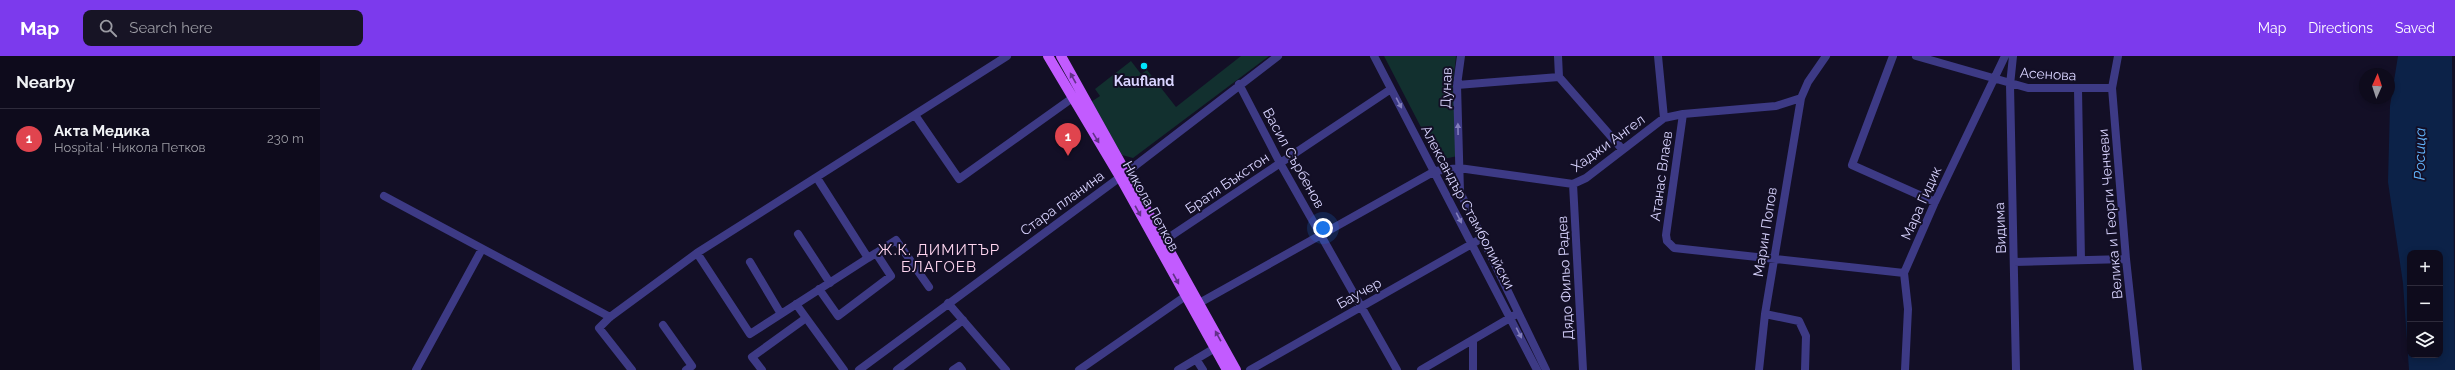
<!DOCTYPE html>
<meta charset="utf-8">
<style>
:root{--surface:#0e0b1c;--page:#171425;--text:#f1f3f6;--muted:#9b9ba3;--line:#2e2b3b;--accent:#7c3aed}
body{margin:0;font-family:Raleway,sans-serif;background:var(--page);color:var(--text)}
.controls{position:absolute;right:12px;bottom:12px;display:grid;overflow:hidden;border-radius:8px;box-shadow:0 2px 6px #0003}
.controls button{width:36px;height:36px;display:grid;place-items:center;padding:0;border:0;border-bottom:1px solid var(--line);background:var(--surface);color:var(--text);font:20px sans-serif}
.compass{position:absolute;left:2039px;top:12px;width:36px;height:36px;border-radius:50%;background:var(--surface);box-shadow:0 2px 6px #0003;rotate:3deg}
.you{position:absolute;left:1003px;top:172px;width:14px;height:14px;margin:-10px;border:3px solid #fff;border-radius:50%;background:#1a73e8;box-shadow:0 0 0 6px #1a73e833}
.badge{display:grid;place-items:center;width:26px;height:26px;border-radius:50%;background:var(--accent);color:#fff;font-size:13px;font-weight:700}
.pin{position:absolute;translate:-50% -33px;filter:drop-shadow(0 1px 2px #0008)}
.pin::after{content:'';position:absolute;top:21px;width:14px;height:12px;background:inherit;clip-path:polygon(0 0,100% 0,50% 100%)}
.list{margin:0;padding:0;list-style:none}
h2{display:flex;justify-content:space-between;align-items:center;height:52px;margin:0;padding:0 16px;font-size:17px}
h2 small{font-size:13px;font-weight:400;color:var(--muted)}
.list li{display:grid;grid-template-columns:26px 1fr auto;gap:12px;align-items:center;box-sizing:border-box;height:60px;padding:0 16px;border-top:1px solid var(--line)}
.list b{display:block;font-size:15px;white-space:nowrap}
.list p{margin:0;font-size:13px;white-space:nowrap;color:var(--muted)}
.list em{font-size:13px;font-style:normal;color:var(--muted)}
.icon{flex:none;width:22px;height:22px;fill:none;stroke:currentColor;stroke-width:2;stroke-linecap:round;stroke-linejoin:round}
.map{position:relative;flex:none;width:2135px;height:314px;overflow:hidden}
header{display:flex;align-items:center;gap:24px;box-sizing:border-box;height:56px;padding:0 20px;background:var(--accent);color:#fff}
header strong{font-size:19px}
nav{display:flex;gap:22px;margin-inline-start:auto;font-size:14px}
.search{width:280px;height:36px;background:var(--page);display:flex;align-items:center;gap:10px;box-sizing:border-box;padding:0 14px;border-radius:8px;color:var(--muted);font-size:15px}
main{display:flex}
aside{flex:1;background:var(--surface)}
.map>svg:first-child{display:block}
.green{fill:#12302f}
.water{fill:#0c2248;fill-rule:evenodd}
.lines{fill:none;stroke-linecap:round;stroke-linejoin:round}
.minor{stroke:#3d3a85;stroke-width:8}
.major{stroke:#c25bff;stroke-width:10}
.oneway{fill:#623188}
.oneway2{fill:#837fbc}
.poi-dot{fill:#00e5ff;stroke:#130f26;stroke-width:1.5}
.labels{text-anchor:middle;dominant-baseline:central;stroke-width:4;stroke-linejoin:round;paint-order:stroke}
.street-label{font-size:14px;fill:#d9d4ff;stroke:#130f26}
.poi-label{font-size:14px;font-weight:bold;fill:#d9d4ff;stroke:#130f26}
.water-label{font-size:15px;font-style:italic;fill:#62b6ff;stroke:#130f26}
.neighbourhood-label{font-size:15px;letter-spacing:1px;fill:#ffd6f0;stroke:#130f26}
</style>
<header>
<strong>Map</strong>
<div class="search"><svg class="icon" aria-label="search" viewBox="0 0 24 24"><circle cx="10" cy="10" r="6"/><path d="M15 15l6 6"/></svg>Search here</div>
<nav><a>Map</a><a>Directions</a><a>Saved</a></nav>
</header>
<main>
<aside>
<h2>Nearby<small></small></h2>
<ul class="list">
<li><span class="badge" style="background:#e0444e">1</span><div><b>Акта Медика</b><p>Hospital · Никола Петков</p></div><em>230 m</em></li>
</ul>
</aside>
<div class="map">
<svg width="2135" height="314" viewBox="0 0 2135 314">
<rect width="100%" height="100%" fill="#130f26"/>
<!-- green -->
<path class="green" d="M921,0H949L813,102L802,99L771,46L780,40L775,33L811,5L821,18L827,14L856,51Z
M1064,0H1136L1133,28L1138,100L1118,104Z"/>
<!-- water -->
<path class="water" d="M2078,0H2132L2135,314H2089L2083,227L2068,126L2070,50ZM2090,197H2120V299H2090Z"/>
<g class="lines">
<!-- minor -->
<path class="minor" d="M1054,0L1217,314
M1141,0L1137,29L1140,136L1226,314
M1238,0L1239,21L1302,93
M1338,0L1344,62
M1573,0L1532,109L1615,146
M1596,0L1708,32H1792
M1693,0L1690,29L1696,314
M1798,0L1792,32L1806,203L1818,314
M919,28L960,107L1077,314
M1137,29L1239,21
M1758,33L1761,204
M1363,58L1346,179L1347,185L1354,192L1584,217
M595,59L639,123L758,38
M1253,128L1263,314
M64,140L290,261
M478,178L510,227
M839,188L1071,33
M377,197L430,278L548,202L497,122
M556,197L576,184L609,231
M430,206L461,258
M1694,206L1806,203
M499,233L518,260L571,220L556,197L548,202
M628,247L686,314
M476,248L524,314
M874,250L1115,115L1139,112L1253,128L1266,122L1344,62L1363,58L1456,50L1481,42
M1445,258L1479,265L1486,280L1485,314
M343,269L372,310L366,314
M1153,284V314
M876,303L883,314
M96,314L162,193
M312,314L279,272L290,261L377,197L687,0
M442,314L432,301L486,262
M539,314L807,116L958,0
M577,314L643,264
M633,314L639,310L642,314
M759,314L870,237
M858,314L895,292
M930,314L1157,185
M1101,314L1195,259
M1439,314L1445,258L1481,42L1488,26L1506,0
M1585,314L1588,253L1584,217L1615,146L1685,0"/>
<!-- major -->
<path class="major" d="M728,0L800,121L907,314
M741,0L916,314"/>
</g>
<!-- one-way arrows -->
<defs><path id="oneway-solid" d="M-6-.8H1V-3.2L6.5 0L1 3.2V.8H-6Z"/></defs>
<g class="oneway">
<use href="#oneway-solid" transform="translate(753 22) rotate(-119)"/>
<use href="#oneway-solid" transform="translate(776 82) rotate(59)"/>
<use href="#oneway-solid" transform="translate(818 155) rotate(61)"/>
<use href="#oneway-solid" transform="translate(856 223) rotate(61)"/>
<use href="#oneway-solid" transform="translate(898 280) rotate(-119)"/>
</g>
<g class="oneway2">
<use href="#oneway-solid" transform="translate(1079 47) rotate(62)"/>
<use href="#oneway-solid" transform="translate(1138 73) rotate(-91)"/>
<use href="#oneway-solid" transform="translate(1139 162) rotate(63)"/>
<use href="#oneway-solid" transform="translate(1199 277) rotate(63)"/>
</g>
<!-- markers -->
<circle class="poi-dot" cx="824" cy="10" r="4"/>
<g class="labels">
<!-- street labels -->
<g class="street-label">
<text transform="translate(1728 18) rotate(3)">Асенова</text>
<text transform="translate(1126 32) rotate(-88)">Дунав</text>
<text transform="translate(1288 87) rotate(-36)">Хаджи Ангел</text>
<text transform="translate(974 102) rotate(61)">Васил Сърбенов</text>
<text transform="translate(1341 120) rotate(-82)">Атанас Влаев</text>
<text transform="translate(907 127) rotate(-34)">Братя Бъкстон</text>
<text transform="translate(742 147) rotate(-36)">Стара планина</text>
<text transform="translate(1601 147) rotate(-66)">Мара Гидик</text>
<text transform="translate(831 150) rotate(61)">Никола Петков</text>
<text transform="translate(1148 151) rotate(62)">Александър Стамболийски</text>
<text transform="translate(1790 158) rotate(-95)">Велика и Георги Ченчеви</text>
<text transform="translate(1680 172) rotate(-92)">Видима</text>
<text transform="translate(1445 176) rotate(-81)">Марин Попов</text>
<text transform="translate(1245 222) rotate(-93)">Дядо Фильо Радев</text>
<text transform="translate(1039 237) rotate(-29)">Баучер</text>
</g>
<!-- poi labels -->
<g class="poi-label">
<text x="824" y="25">Kaufland</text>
</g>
<!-- water labels -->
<g class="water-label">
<text transform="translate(2100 98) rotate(-89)">Росица</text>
</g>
<!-- neighbourhood labels -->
<g class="neighbourhood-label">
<text x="619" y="194">Ж.К. ДИМИТЪР<tspan x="619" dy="17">БЛАГОЕВ</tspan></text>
</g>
</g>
</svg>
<div class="controls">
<button>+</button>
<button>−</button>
<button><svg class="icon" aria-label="layers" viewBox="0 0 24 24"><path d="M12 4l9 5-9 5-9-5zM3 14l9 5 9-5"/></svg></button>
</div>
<svg class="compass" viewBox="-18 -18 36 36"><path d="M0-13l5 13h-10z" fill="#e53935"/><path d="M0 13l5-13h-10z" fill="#9b9ba3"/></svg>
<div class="you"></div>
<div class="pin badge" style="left:748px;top:100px;background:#e0444e">1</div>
</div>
</main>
